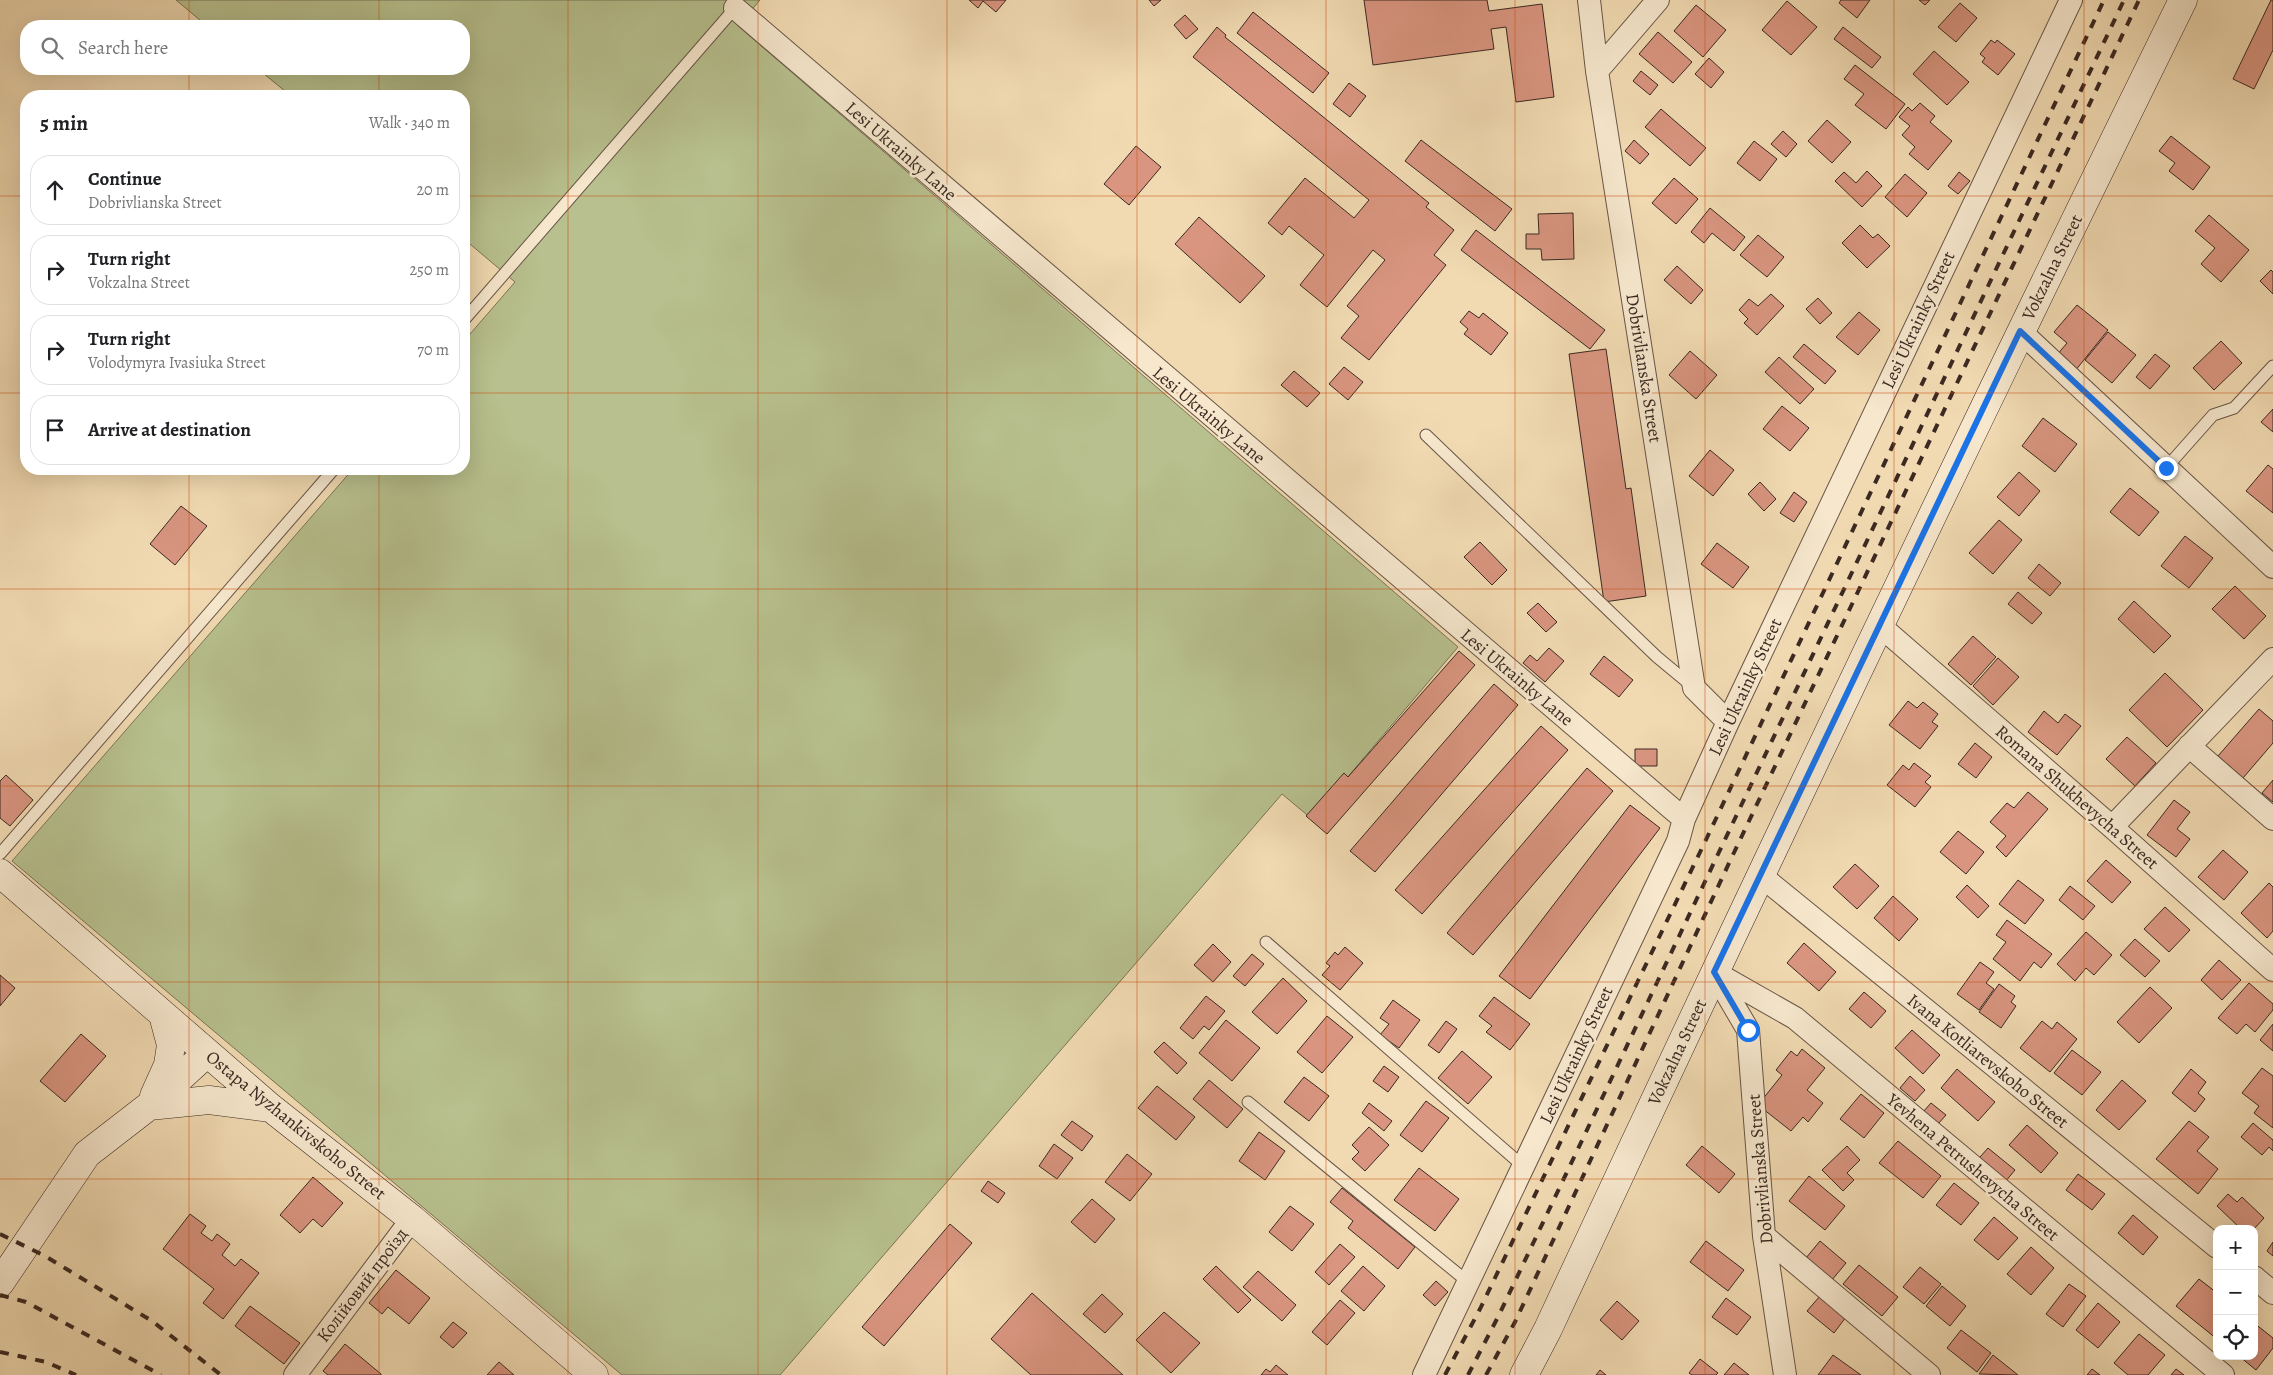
<!DOCTYPE html>
<meta charset="utf-8">
<style>
:root{--surface:#fff;--page:#f6f6f6;--text:#202124;--muted:#757577;--line:#e0e0e0}
body{margin:0;font-family:Alegreya,serif;background:var(--page);color:var(--text)}
.controls{position:absolute;right:15px;bottom:15px;display:grid;overflow:hidden;border-radius:10px;box-shadow:0 5px 20px #0002}
.controls button{width:45px;height:45px;display:grid;place-items:center;padding:0;border:0;border-bottom:1px solid var(--line);background:var(--surface);color:var(--text);font:25px sans-serif}
.stop{position:absolute;width:15px;height:15px;margin:-11px;border:4px solid #1a73e8;border-radius:50%;background:#fff}
.stop.end{background:#1a73e8;border-color:#fff;box-shadow:0 1px 5px #0008}
.list{margin:0;padding:0;list-style:none}
h2{display:flex;justify-content:space-between;align-items:center;height:65px;margin:0;padding:0 20px;font-size:21px}
h2 small{font-size:16px;font-weight:400;color:var(--muted)}
.list li{display:grid;grid-template-columns:32px 1fr auto;gap:15px;align-items:center;box-sizing:border-box;height:70px;margin:0 10px 10px;padding:0 10px;border:1px solid var(--line);border-radius:20px}
.list b{display:block;font-size:19px;white-space:nowrap}
.list p{margin:0;font-size:16px;white-space:nowrap;color:var(--muted)}
.list em{font-size:16px;font-style:normal;color:var(--muted)}
.icon{flex:none;width:28px;height:28px;fill:none;stroke:currentColor;stroke-width:2;stroke-linecap:round;stroke-linejoin:round}
.map{position:relative;flex:none;width:2273px;height:1375px;overflow:hidden}
.search{position:absolute;background:var(--surface);box-shadow:0 5px 20px #0002;left:20px;top:20px;width:450px;height:55px;display:flex;align-items:center;gap:12px;box-sizing:border-box;padding:0 18px;border-radius:20px;color:var(--muted);font-size:19px}
.panel{position:absolute;background:var(--surface);box-shadow:0 5px 20px #0002;left:20px;top:90px;width:450px;height:385px;border-radius:20px}
.map>svg:first-child{display:block}
.green{fill:#b7c08e;stroke:#797458}
.building{fill:#d99580;stroke:#3b2922}
.lines{fill:none;stroke-linecap:round;stroke-linejoin:round}
.lane-casing{stroke:#685546;stroke-width:13}
.street-casing{stroke:#685546;stroke-width:24}
.secondary-casing{stroke:#3b2922;stroke-width:29}
.lane{stroke:#f6e7cd;stroke-width:11}
.street{stroke:#f6e7cd;stroke-width:22}
.secondary{stroke:#f6e7cd;stroke-width:28}
.rail{stroke:#3b2922;stroke-width:4;stroke-dasharray:9 9;stroke-linecap:butt}
.route{stroke:#1a73e8;stroke-width:6}
.grid{fill:none;stroke:#ce520f;stroke-width:1;stroke-opacity:0.55}
.labels{text-anchor:middle;dominant-baseline:central;stroke-width:5;stroke-linejoin:round;paint-order:stroke}
.street-label{font-size:18px;fill:#3b2922;stroke:#f6e7cd}
</style>
<div class="map">
<svg width="2273" height="1375" viewBox="0 0 2273 1375">
<rect width="100%" height="100%" fill="#f1dab2"/>
<filter id="stains"><feTurbulence type="fractalNoise" baseFrequency=".004" numOctaves="4"/><feColorMatrix values="0 0 0 0 .2 0 0 0 0 .09 0 0 0 0 .02 0 0 0 .5 -.17"/></filter>
<radialGradient id="worn" r=".72"><stop offset=".6" stop-color="#630" stop-opacity="0"/><stop offset="1" stop-color="#630" stop-opacity=".3"/></radialGradient>
<!-- green -->
<path class="green" d="M176,0H760L738,26L1458,647L1312,819L1282,794L780,1375H622L12,861L353,469H464V341L515,282L464,239V96H291L258,69H464V26H207Z"/>
<!-- building -->
<path class="building" d="M969,0H1006L996,12L983,1L978,8Z
M1149,0H1161L1154,6Z
M1364,0H1487L1489,11L1542,4L1554,97L1516,102L1506,27L1491,29L1494,49L1373,65Z
M1841,0H1870L1857,18L1839,3Z
M1919,0H1930L1925,5Z
M2271,0H2273V50L2254,89L2233,79Z
M1787,1L1817,27L1791,55L1762,30Z
M1960,3L1977,18L1956,42L1938,27Z
M1696,5L1726,30L1703,57L1674,31Z
M1253,12L1329,73L1313,93L1237,33Z
M1185,15L1198,29L1186,39L1174,25Z
M1217,27L1226,35L1225,37L1429,203L1426,207L1454,230L1434,255L1446,265L1369,360L1341,338L1359,316L1347,306L1385,260L1373,250L1327,307L1300,285L1324,255L1289,226L1282,235L1268,223L1305,178L1354,218L1369,200L1193,57Z
M1843,27L1881,57L1872,68L1834,39Z
M1658,32L1692,62L1673,83L1639,54Z
M1991,40L1995,43L1997,40L2015,54L1998,75L1982,62L1985,58L1980,54Z
M1934,51L1969,82L1947,105L1913,74Z
M1709,58L1724,72L1711,88L1695,74Z
M1855,65L1905,104L1886,129L1855,105L1864,94L1844,79Z
M1641,71L1658,85L1650,95L1633,81Z
M1349,83L1366,96L1350,117L1333,104Z
M1920,103L1935,116L1930,122L1952,141L1928,170L1909,154L1915,147L1902,135L1910,126L1899,117L1908,107L1912,111Z
M1661,109L1706,148L1690,166L1645,127Z
M1827,120L1851,142L1832,163L1808,141Z
M1783,131L1797,144L1786,157L1771,144Z
M2171,136L2210,167L2193,190L2169,171L2175,163L2159,151Z
M1421,140L1512,209L1495,231L1405,161Z
M1634,140L1649,154L1640,164L1625,151Z
M1754,141L1777,159L1760,181L1737,163Z
M1136,146L1161,167L1129,205L1104,184Z
M1867,171L1882,186L1862,207L1835,181L1844,172L1856,183Z
M1959,172L1970,181L1958,194L1948,186Z
M1905,174L1927,193L1907,217L1885,197Z
M1674,178L1698,199L1676,224L1652,203Z
M1710,208L1745,237L1734,251L1712,233L1704,243L1691,232Z
M1573,213L1574,259L1542,260L1541,249H1526V234H1539L1538,214Z
M2209,215L2249,250L2221,282L2201,264L2215,248L2195,231Z
M1199,217L1265,276L1240,303L1175,244Z
M1860,225L1873,238L1878,234L1890,246L1867,268L1842,243Z
M1476,230L1605,330L1590,349L1461,250Z
M1758,235L1784,257L1767,277L1740,255Z
M1677,266L1703,290L1691,304L1664,280Z
M2271,270L2273,272V294L2260,281Z
M1771,294L1784,306L1757,335L1744,323L1748,319L1739,310L1749,299L1758,306Z
M1818,298L1832,313L1820,324L1806,309Z
M2077,305L2108,330L2075,371L2056,356L2067,343L2054,332Z
M1469,311L1479,318L1483,313L1508,333L1491,355L1464,334L1468,329L1460,322Z
M1859,312L1880,330L1858,355L1836,337Z
M2108,332L2136,355L2112,383L2085,360Z
M2221,341L2242,363L2214,390L2193,368Z
M1804,344L1836,371L1825,384L1793,357Z
M1606,349L1626,489L1631,488L1646,596L1604,602L1569,354Z
M1690,351L1717,375L1696,399L1669,375Z
M2155,354L2170,366L2150,389L2136,377Z
M1779,357L1814,389L1800,404L1765,372Z
M1344,367L1363,382L1348,400L1329,384Z
M1294,371L1320,393L1307,407L1281,385Z
M1782,406L1809,428L1790,451L1763,429Z
M2273,409V432L2261,422Z
M2043,418L2077,444L2055,472L2022,446Z
M1710,450L1734,470L1713,496L1689,476Z
M2268,465L2273,469V513L2246,491Z
M2019,472L2040,491L2019,516L1997,497Z
M1760,482L1776,499L1764,511L1748,494Z
M2130,488L2159,512L2139,536L2110,512Z
M1794,492L1807,502L1794,522L1780,513Z
M181,506L207,526L175,565L150,544Z
M1999,520L2022,540L1993,574L1969,553Z
M2185,536L2213,558L2189,588L2161,566Z
M1480,542L1507,570L1492,585L1464,557Z
M1717,543L1749,567L1733,588L1701,564Z
M2039,564L2061,583L2050,596L2028,578Z
M2235,586L2266,616L2244,639L2212,609Z
M2018,592L2042,613L2032,624L2008,604Z
M2134,601L2171,636L2154,653L2118,619Z
M1538,603L1557,622L1546,632L1527,613Z
M1973,636L1996,657L1971,685L1948,664Z
M1549,648L1564,661L1545,682L1523,663L1530,655L1537,661Z
M1459,651L1475,665L1327,834L1306,816L1344,773L1348,777Z
M1604,656L1633,680L1619,697L1590,674Z
M1998,658L2019,677L1993,705L1973,686Z
M2165,673L2203,710L2167,747L2129,710Z
M1494,684L1518,705L1375,872L1350,851Z
M1908,701L1917,708L1923,702L1938,714L1932,722L1938,726L1920,749L1889,725Z
M2259,709L2273,721V743L2243,778L2218,756Z
M2044,711L2058,723L2065,714L2081,726L2057,755L2028,732Z
M1541,726L1568,750L1422,914L1395,890Z
M2127,737L2156,763L2135,786L2106,759Z
M1975,743L1992,757L1976,778L1958,764Z
M1635,749H1657V766H1635Z
M1914,763L1931,776L1925,782L1931,787L1915,807L1887,785L1903,765L1909,770Z
M1587,768L1613,791L1473,955L1447,933Z
M6,775L33,800L10,826L0,818V781Z
M2273,780V802L2262,793Z
M2028,792L2048,809L2006,857L1996,847L2006,836L1990,822L2007,803L2014,808Z
M2174,800L2190,812L2177,829L2190,839L2176,857L2147,835Z
M1630,805L1660,828L1530,999L1499,976Z
M1958,831L1984,852L1966,874L1940,852Z
M2223,850L2248,872L2224,900L2198,877Z
M2106,860L2131,882L2112,903L2087,881Z
M1855,864L1879,886L1857,909L1833,887Z
M2018,880L2044,900L2025,924L1999,904Z
M2269,883L2273,887V931L2267,938L2241,913Z
M1967,885L1989,906L1978,918L1956,897Z
M2070,886L2095,906L2083,920L2059,900Z
M1893,896L1918,919L1899,941L1874,918Z
M2165,907L2190,930L2169,952L2144,929Z
M2007,920L2052,954L2041,968L2034,962L2020,981L1993,959L2006,942L1996,935Z
M2086,932L2112,955L2094,975L2086,968L2075,981L2057,964Z
M2135,939L2160,961L2145,977L2120,955Z
M1804,943L1836,972L1819,991L1787,963Z
M1213,944L1231,962L1213,982L1194,965Z
M1345,947L1363,963L1340,990L1322,975L1330,966L1326,963L1335,952L1338,955Z
M1252,954L1264,964L1245,986L1233,976Z
M2219,960L2241,980L2222,1000L2201,980Z
M1980,962L1994,972L1986,983L1994,989L1979,1010L1957,994Z
M0,975L15,988L0,1006Z
M1283,978L1307,1001L1277,1034L1252,1012Z
M2249,983L2273,1004V1010L2255,1032L2246,1024L2237,1034L2218,1018Z
M1999,984L2015,996L2011,1002L2016,1006L2001,1028L1979,1012Z
M2150,987L2172,1008L2139,1043L2117,1022Z
M1864,992L1886,1011L1871,1028L1849,1009Z
M1206,996L1225,1011L1209,1030L1204,1026L1193,1039L1180,1028Z
M1494,997L1530,1024L1510,1050L1486,1032L1492,1026L1479,1016Z
M1393,1000L1420,1020L1399,1048L1380,1035L1389,1024L1380,1018Z
M1327,1016L1353,1037L1322,1073L1297,1052Z
M1226,1020L1260,1048L1232,1081L1199,1053Z
M1446,1021L1457,1029L1439,1053L1428,1045Z
M2042,1021L2052,1029L2057,1022L2077,1039L2050,1072L2020,1048Z
M2273,1024V1051L2260,1040Z
M1912,1030L1940,1055L1923,1074L1895,1048Z
M81,1034L106,1056L65,1102L40,1081Z
M1164,1042L1187,1063L1177,1074L1154,1052Z
M1802,1049L1825,1068L1807,1090L1823,1103L1808,1122L1803,1117L1791,1131L1758,1105L1782,1075L1776,1070L1791,1051L1797,1056Z
M2072,1050L2101,1072L2082,1095L2054,1073Z
M1462,1051L1492,1077L1468,1104L1438,1078Z
M1384,1066L1399,1077L1388,1092L1373,1081Z
M2262,1068L2273,1076V1128L2254,1113L2259,1106L2242,1093Z
M1957,1069L1995,1102L1978,1121L1941,1088Z
M2191,1069L2206,1082L2198,1093L2205,1099L2195,1112L2172,1093Z
M1910,1076L1925,1090L1915,1101L1900,1088Z
M1304,1077L1329,1096L1309,1121L1284,1102Z
M1209,1080L1243,1109L1227,1128L1193,1099Z
M2122,1080L2146,1101L2119,1130L2096,1110Z
M1157,1086L1195,1117L1176,1140L1138,1108Z
M1861,1094L1884,1113L1864,1138L1840,1119Z
M1426,1101L1449,1118L1422,1152L1400,1135Z
M1369,1103L1392,1121L1384,1131L1362,1113Z
M1931,1103L1946,1115L1938,1124L1923,1112Z
M1072,1121L1093,1136L1082,1151L1061,1135Z
M2189,1121L2209,1137L2197,1151L2218,1169L2198,1194L2156,1159Z
M2253,1123L2273,1140V1151L2269,1147L2262,1155L2241,1137Z
M2027,1125L2058,1153L2041,1173L2009,1145Z
M1369,1127L1389,1145L1365,1171L1352,1159L1359,1152L1352,1145Z
M1259,1132L1285,1151L1265,1180L1239,1161Z
M1898,1141L1941,1176L1923,1198L1879,1163Z
M1054,1144L1073,1158L1057,1179L1039,1166Z
M1702,1146L1735,1174L1719,1193L1686,1165Z
M1847,1146L1860,1160L1847,1173L1854,1180L1843,1191L1822,1170Z
M1988,1148L2015,1170L2000,1188L1973,1165Z
M1127,1154L1152,1174L1130,1201L1105,1182Z
M1419,1168L1459,1199L1435,1231L1394,1200Z
M2078,1174L2105,1194L2092,1210L2066,1190Z
M1809,1176L1845,1206L1825,1230L1789,1201Z
M313,1177L343,1203L322,1227L313,1219L300,1233L280,1215Z
M988,1181L1005,1193L998,1203L981,1191Z
M1954,1183L1979,1203L1961,1225L1936,1205Z
M1342,1188L1415,1247L1398,1269L1348,1228L1353,1221L1330,1202Z
M2228,1194L2237,1202L2242,1197L2264,1218L2254,1229H2241L2217,1206Z
M1092,1199L1115,1219L1095,1243L1071,1222Z
M1290,1206L1314,1224L1292,1251L1269,1232Z
M190,1214L206,1226L201,1233L212,1241L217,1234L230,1244L222,1255L235,1266L241,1259L259,1273L223,1319L203,1303L214,1289L163,1249Z
M2133,1215L2158,1237L2143,1255L2118,1233Z
M1994,1217L2018,1238L1998,1260L1974,1240Z
M950,1224L972,1243L884,1346L862,1327Z
M1706,1241L1744,1270L1728,1291L1690,1262Z
M1820,1241L1846,1263L1827,1286L1801,1264Z
M2273,1242V1256L2267,1251Z
M1340,1244L1355,1257L1329,1285L1315,1272Z
M2031,1247L2054,1268L2031,1295L2007,1274Z
M1859,1265L1898,1297L1882,1316L1843,1284Z
M1216,1266L1251,1300L1238,1313L1203,1279Z
M1363,1266L1385,1286L1364,1311L1341,1291Z
M1920,1267L1941,1284L1924,1304L1903,1287Z
M396,1270L430,1298L409,1324L388,1307L382,1314L369,1303Z
M1258,1271L1296,1305L1282,1321L1243,1287Z
M2199,1279L2217,1293V1339L2176,1306Z
M1436,1281L1448,1292L1435,1306L1423,1295Z
M2069,1284L2086,1296L2063,1327L2046,1314Z
M1942,1286L1966,1306L1950,1326L1926,1306Z
M1032,1293L1123,1375H1031L991,1339Z
M1102,1294L1123,1314L1105,1333L1083,1314Z
M1820,1296L1846,1317L1834,1333L1807,1311Z
M1726,1298L1751,1317L1737,1335L1712,1317Z
M1340,1300L1355,1313L1327,1345L1312,1332Z
M1617,1301L1639,1321L1622,1340L1600,1320Z
M2098,1303L2120,1322L2098,1348L2076,1330Z
M250,1306L300,1343L284,1364L235,1326Z
M1164,1312L1200,1343L1171,1373L1136,1340Z
M453,1322L467,1333L453,1348L440,1337Z
M2254,1323L2273,1338V1348L2256,1370L2239,1356H2254Z
M1961,1330L1991,1353L1977,1372L1947,1348Z
M2139,1334L2165,1355L2148,1375H2128L2114,1363Z
M345,1344L381,1374V1375H328L323,1371Z
M1833,1355L1861,1375H1818Z
M1993,1355L2018,1375L1979,1374Z
M1700,1359L1718,1373L1716,1375H1692L1689,1373Z
M499,1362L514,1375H487Z
M1734,1363L1749,1375H1724Z
M1276,1365L1288,1375H1261L1266,1369L1270,1372Z
M2092,1369L2100,1375H2087Z
M2176,1369L2184,1375H2171Z
M1600,1370L1606,1375H1596Z"/>
<g class="lines">
<!-- lane casing -->
<g class="lane-casing">
<path id="lane" d="M464,320L735,8
M1426,435L1657,657L1692,686
M2166,468L2213,415L2234,408L2273,366
M0,854L334,469
M1266,942L1523,1166
M1248,1102L1468,1282"/>
</g>
<!-- street casing -->
<g class="street-casing">
<path id="street" d="M1589,0L1597,71L1694,688L1728,722
M735,8L1684,819
M1597,71L1658,0
M2020,331L2273,567
M1879,625L2112,827L2273,970
M2189,746L2273,819
M2112,827L2273,659
M1760,875L2217,1247
M1714,972L1795,1018L2223,1375
M1714,972L1748,1030L1764,1236L1785,1375
M1764,1236L1929,1375
M2254,1277L2273,1293
M295,1375L412,1219
M1424,1375L1678,841L1684,819L1728,722L2071,0"/>
</g>
<!-- secondary casing -->
<g class="secondary-casing">
<path id="secondary" d="M0,873L271,1108L412,1219L594,1375
M154,1096L168,1065L171,1045L163,1015
M149,1106L209,1100L271,1108
M0,1283L87,1154L149,1106L207,1053
M1524,1375L1548,1329C1755,884 1966,441 2183,0"/>
</g>
<!-- lane -->
<use href="#lane" class="lane"/>
<!-- street -->
<use href="#street" class="street"/>
<!-- secondary -->
<use href="#secondary" class="secondary"/>
<!-- rail -->
<path class="rail" d="M0,1234L45,1256L152,1321L221,1375
M0,1295L26,1302L161,1375
M0,1352L46,1362L76,1375
M1445,1375L1480,1309L1703,846L2104,0
M1468,1375L1499,1315L2124,0
M1486,1375L1515,1322L1730,861L2139,0"/>
</g>
<g class="lines">
<!-- route -->
<path class="route" d="M1748,1030L1714,972L2020,331L2166,468"/>
</g>
<!-- grid -->
<path class="grid" d="M189,0V26M379,0V26M568,0V1375M758,0V1375M947,0V1375M1137,0V1375M1326,0V1375M1515,0V1375M1705,0V1375M1894,0V1375M2084,0V1375M189,69V96M379,69V96M0,196H26M464,196H2273M0,393H26M464,393H2273M189,469V1375M379,469V1375M0,589H2273M0,786H2273M0,982H2273M0,1179H2273"/>
<g class="labels">
<!-- street labels -->
<g class="street-label">
<text transform="translate(901 151) rotate(41)">Lesi Ukrainky Lane</text>
<text transform="translate(2052 267) rotate(-64)">Vokzalna Street</text>
<text transform="translate(1918 320) rotate(-65)">Lesi Ukrainky Street</text>
<text transform="translate(1644 368) rotate(81)">Dobrivlianska Street</text>
<text transform="translate(1209 415) rotate(40)">Lesi Ukrainky Lane</text>
<text transform="translate(1517 677) rotate(40)">Lesi Ukrainky Lane</text>
<text transform="translate(1745 687) rotate(-65)">Lesi Ukrainky Street</text>
<text transform="translate(2077 797) rotate(41)">Romana Shukhevycha Street</text>
<text transform="translate(1677 1052) rotate(-65)">Vokzalna Street</text>
<text transform="translate(1576 1055) rotate(-65)">Lesi Ukrainky Street</text>
<text transform="translate(1988 1061) rotate(39)">Ivana Kotliarevskoho Street</text>
<text transform="translate(296 1125) rotate(39)">Ostapa Nyzhankivskoho Street</text>
<text transform="translate(1973 1167) rotate(40)">Yevhena Petrushevycha Street</text>
<text transform="translate(1760 1169) rotate(-95)">Dobrivlianska Street</text>
<text transform="translate(362 1285) rotate(-53)">Колійовий проїзд</text>
</g>
</g>
<rect width="100%" height="100%" filter="url(#stains)"/>
<rect width="100%" height="100%" fill="url(#worn)"/>
</svg>
<div class="controls">
<button>+</button>
<button>−</button>
<button><svg class="icon" aria-label="locate" viewBox="0 0 24 24"><circle cx="12" cy="12" r="6"/><path d="M12 2v4M12 18v4M2 12h4M18 12h4"/></svg></button>
</div>
<div class="stop" style="left:1748px;top:1030px"></div>
<div class="stop end" style="left:2166px;top:468px"></div>
<div class="search"><svg class="icon" aria-label="search" viewBox="0 0 24 24"><circle cx="10" cy="10" r="6"/><path d="M15 15l6 6"/></svg>Search here</div>
<section class="panel">
<h2>5 min<small>Walk · 340 m</small></h2>
<ul class="list">
<li><svg class="icon" aria-label="ahead" viewBox="0 0 24 24"><path d="M12 20V5M6 11l6-6 6 6"/></svg><div><b>Continue</b><p>Dobrivlianska Street</p></div><em>20 m</em></li>
<li><svg class="icon" aria-label="right" viewBox="0 0 24 24"><path d="M7 20v-9h11M14 6l5 5-5 5"/></svg><div><b>Turn right</b><p>Vokzalna Street</p></div><em>250 m</em></li>
<li><svg class="icon" aria-label="right" viewBox="0 0 24 24"><path d="M7 20v-9h11M14 6l5 5-5 5"/></svg><div><b>Turn right</b><p>Volodymyra Ivasiuka Street</p></div><em>70 m</em></li>
<li><svg class="icon" aria-label="arrive" viewBox="0 0 24 24"><path d="M6 21V4h12l-3 4 3 4H6"/></svg><div><b>Arrive at destination</b></div></li>
</ul>
</section>
</div>
